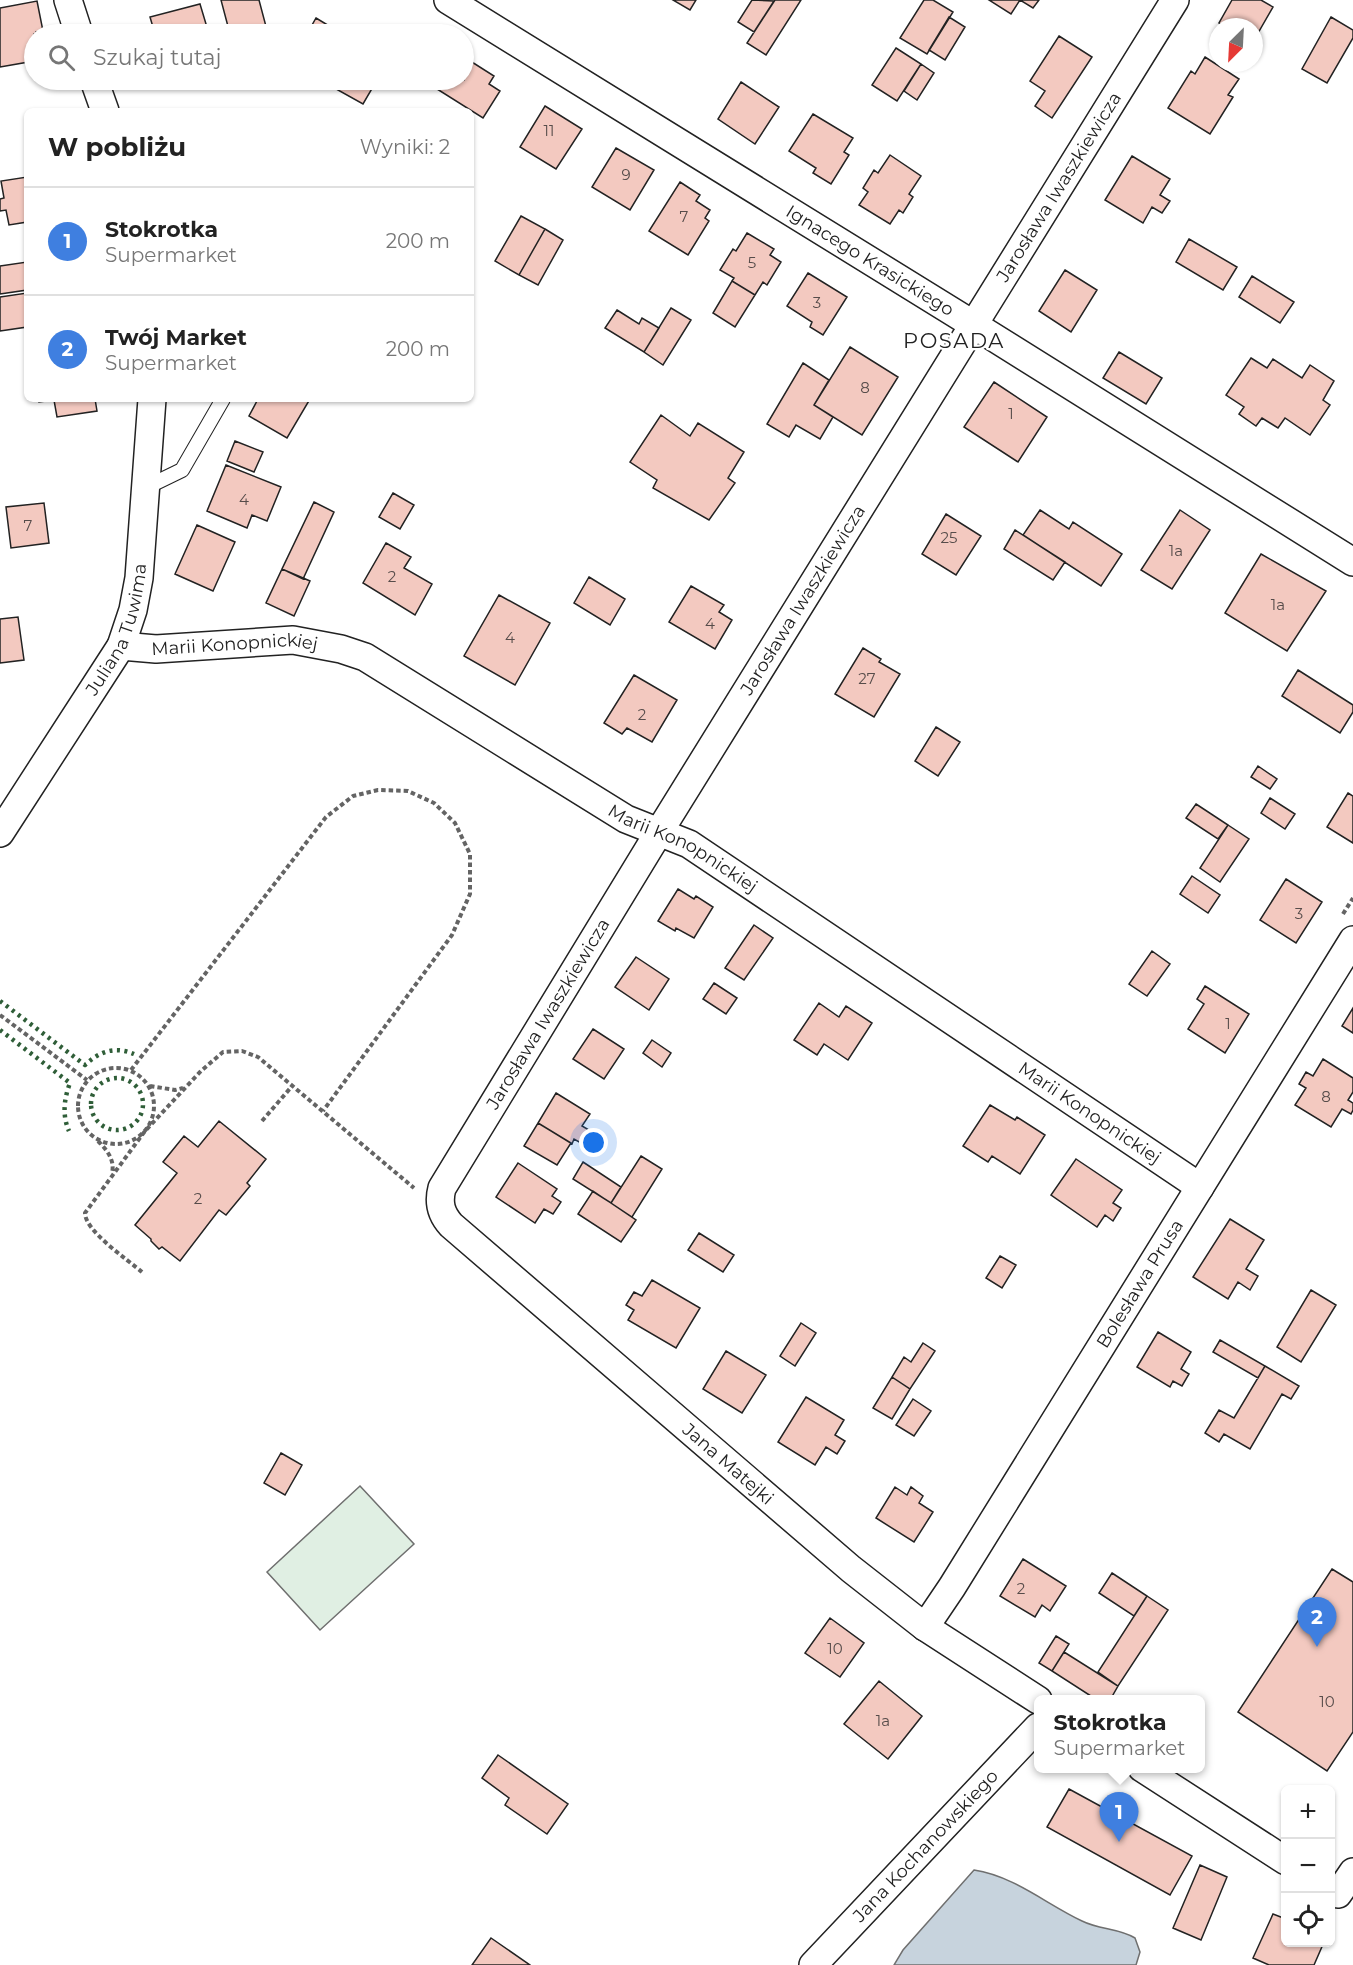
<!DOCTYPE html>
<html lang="pl">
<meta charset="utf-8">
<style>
:root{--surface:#fff;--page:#f2f2f2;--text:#222;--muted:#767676;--line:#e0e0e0;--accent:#111827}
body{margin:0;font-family:Montserrat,sans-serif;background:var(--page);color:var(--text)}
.controls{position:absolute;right:18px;bottom:18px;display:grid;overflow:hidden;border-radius:9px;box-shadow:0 2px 4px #0004}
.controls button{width:54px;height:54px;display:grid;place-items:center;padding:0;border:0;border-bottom:2px solid var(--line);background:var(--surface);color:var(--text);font:30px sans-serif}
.compass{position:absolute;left:1209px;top:18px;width:54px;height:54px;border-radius:50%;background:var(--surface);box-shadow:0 2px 4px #0004;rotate:204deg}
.you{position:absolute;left:594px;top:1143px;width:21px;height:21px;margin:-15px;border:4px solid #fff;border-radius:50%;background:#1a73e8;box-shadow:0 0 0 9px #1a73e833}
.badge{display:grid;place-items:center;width:39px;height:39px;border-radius:50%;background:var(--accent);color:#fff;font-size:20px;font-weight:700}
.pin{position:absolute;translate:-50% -50px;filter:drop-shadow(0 2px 3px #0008)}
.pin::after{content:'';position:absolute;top:32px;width:21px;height:18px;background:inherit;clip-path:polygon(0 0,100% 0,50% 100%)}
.popup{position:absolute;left:1034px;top:1695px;width:171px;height:78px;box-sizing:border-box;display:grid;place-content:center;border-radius:9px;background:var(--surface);filter:drop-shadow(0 2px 4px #0005);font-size:20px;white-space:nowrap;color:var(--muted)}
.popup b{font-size:22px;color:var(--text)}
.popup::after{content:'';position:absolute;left:50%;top:100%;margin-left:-12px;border:12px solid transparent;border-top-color:var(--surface)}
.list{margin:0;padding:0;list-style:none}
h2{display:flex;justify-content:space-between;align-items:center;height:78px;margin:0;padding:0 24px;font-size:26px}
h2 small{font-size:20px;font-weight:400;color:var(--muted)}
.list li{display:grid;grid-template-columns:39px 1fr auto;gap:18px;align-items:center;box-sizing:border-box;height:108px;padding:0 24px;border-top:2px solid var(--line)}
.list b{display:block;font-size:22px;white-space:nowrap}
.list p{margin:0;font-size:20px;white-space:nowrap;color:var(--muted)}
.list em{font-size:20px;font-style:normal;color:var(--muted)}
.icon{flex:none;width:33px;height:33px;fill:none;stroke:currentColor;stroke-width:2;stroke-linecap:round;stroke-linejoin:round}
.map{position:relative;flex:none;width:1353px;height:1965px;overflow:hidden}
.search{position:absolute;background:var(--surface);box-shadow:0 2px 4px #0004;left:24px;top:24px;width:450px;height:66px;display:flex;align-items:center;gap:15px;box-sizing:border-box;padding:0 21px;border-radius:33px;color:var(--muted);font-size:22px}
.panel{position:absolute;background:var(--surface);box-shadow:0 2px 4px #0004;left:24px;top:108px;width:450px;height:294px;border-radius:9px}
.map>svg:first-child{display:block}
.green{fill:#e0efe3;stroke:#6f6f6f;stroke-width:1.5}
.water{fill:#c7d3dd;stroke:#6f6f6f;stroke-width:1.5}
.building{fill:#f3c9c0;stroke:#222;stroke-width:1.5}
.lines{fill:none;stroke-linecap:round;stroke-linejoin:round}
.lane-casing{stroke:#222;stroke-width:16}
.street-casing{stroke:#222;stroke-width:30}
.path{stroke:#646464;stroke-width:4;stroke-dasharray:4.5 3;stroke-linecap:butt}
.lane{stroke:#fff;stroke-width:14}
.street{stroke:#fff;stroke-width:27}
.hedge{stroke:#2f5e38;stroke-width:4.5;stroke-dasharray:3 4.5;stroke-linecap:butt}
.labels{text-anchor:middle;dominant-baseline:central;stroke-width:4.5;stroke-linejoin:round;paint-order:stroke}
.number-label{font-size:15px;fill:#564c4a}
.street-label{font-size:18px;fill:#222;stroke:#fff}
.quarter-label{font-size:21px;letter-spacing:1.5px;fill:#222;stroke:#fff}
</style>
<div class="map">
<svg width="1353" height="1965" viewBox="0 0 1353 1965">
<rect width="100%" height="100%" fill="#fff"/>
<!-- green -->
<path class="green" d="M360,1486L414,1544L320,1630L267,1572Z"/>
<!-- water -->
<path class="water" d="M974,1870C1014,1876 1046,1904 1082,1921C1100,1930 1118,1928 1135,1938L1140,1952L1136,1965H894L903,1950Z"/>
<!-- building -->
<path class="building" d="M221,0H259L268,34H230Z
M673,0H696L690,10Z
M752,0L774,1L754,32L738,22Z
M775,0H801L766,55L747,43Z
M924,0H933L953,12L927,54L900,38Z
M989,0H1020L1011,14Z
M1020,0H1039L1033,8Z
M1232,0H1261L1273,7L1254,40V27H1226L1219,23Z
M37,1L43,31L36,32L37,34H34V61L0,67V8Z
M200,4L209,34H155L150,17Z
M949,17L965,27L945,60L929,50Z
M1331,17L1353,30V38L1327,83L1302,69Z
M316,18L336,30L334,34H307Z
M1059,36L1092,57L1052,118L1035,106L1045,91L1030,81Z
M896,48L921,64L897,101L872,85Z
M464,57L494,76L489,84L500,91L483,118L437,89L443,80H464Z
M1205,57L1239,79L1228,95L1233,97L1210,134L1168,108L1191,71L1195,74Z
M921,64L934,73L917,100L904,91Z
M320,80H377L363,104Z
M741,82L779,107L755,144L718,119Z
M545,106L582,129L556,169L520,147Z
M813,114L853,138L844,152L849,155L831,184L813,173L816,168L789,151Z
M616,148L654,170L630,210L592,187Z
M890,155L921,176L909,194L913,197L903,213L899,210L890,224L859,205L868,192L863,188L874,170L878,173Z
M1132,156L1170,179L1160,195L1170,201L1162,213L1152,207L1143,223L1105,200Z
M27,177V222L9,225L6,210L0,211V199L4,198L1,181Z
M680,182L700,195L696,201L710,210L705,218L709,221L688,255L649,231Z
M521,216L545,229L519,275L495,261Z
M545,229L563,240L538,285L519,275Z
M747,233L774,249L770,255L781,262L767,285L763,282L755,295L732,281L734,278L720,270L733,249L736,251Z
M1189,239L1237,267L1223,290L1176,262Z
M27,262V290L0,294V266Z
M1065,270L1097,290L1071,332L1039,311Z
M808,273L847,297L823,335L810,327L812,322L787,306Z
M1252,276L1294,302L1280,323L1239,297Z
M732,281L755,295L735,327L713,313Z
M27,293V327L0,331V297Z
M671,308L691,320L663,365L644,352Z
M617,310L639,324L642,318L659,328L644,352L605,328Z
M850,347L898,377L862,435L814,405Z
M1119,352L1162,378L1146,404L1103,378Z
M1251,358L1267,368L1273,359L1302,378L1310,365L1334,381L1323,400L1330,405L1310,435L1285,418L1278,428L1262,418L1256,426L1239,414L1244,407L1226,395Z
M803,363L829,380L814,405L833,417L820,439L796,425L789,437L767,424Z
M994,382L1047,417L1018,462L964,427Z
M39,399H95L97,411L57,417L54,400L39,402Z
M258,399H310L287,438L249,416Z
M661,415L690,436L698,423L744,452L728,478L735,483L709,520L653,488L657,480L630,462Z
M235,441L263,452L254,472L227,461Z
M226,465L281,487L267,521L252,515L247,528L207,511Z
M393,493L414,505L400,529L379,517Z
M314,502L334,512L303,579L282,569Z
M44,503L49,543L11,548L6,507Z
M1040,510L1069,529L1073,522L1122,554L1101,586L1023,535Z
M1180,510L1210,530L1172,589L1141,570Z
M946,514L981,536L956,575L922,554Z
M197,525L235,542L213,591L175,574Z
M1015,530L1065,562L1053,580L1004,549Z
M386,543L411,557L404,568L432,584L415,615L363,583Z
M1261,554L1326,591L1287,651L1225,613Z
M282,569L310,581L294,616L266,603Z
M589,577L625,599L610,625L574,603Z
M691,586L724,605L719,612L732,620L715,649L669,622Z
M499,595L550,623L515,685L464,656Z
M18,617L24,660L0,663V619Z
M863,648L881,659L879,662L900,674L874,717L835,694Z
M1298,670L1353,705V712L1340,733L1282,696Z
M634,675L677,700L652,742L627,728L622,734L604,723Z
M936,727L960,742L938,776L915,761Z
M1258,766L1277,779L1270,789L1251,777Z
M1348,793L1353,796V843L1327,827Z
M1270,798L1295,814L1285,829L1261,813Z
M1196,804L1228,825L1218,839L1186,818Z
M1228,825L1249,839L1220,882L1200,868Z
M1192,876L1220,895L1208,913L1180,894Z
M1286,879L1322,902L1296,943L1260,920Z
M678,889L694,899L696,896L713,907L694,938L676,928L675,931L658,921Z
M754,925L773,938L744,980L725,968Z
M1152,951L1170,964L1147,996L1129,984Z
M636,957L669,979L649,1010L615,987Z
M714,983L737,998L726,1014L703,999Z
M1205,986L1249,1014L1225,1053L1188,1029L1204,1004L1197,999Z
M819,1003L839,1017L846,1006L872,1023L848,1060L824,1044L817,1055L794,1040Z
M1353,1008V1033L1342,1026Z
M593,1029L624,1049L604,1079L573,1059Z
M652,1040L671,1053L662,1067L643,1053Z
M1323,1059L1353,1078V1092L1348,1100L1353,1103V1110L1351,1114L1342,1109L1331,1127L1295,1105L1306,1088L1299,1084L1306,1072L1313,1076Z
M556,1093L590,1114L582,1126L589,1130L581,1143L574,1139L572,1144L538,1123Z
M990,1105L1015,1120L1017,1117L1045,1135L1020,1174L992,1156L988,1162L963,1146Z
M219,1121L266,1159L247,1183L250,1186L226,1215L219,1210L180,1261L162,1247L159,1249L151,1241V1239L135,1225L177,1173L163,1162L184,1136L198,1147Z
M538,1123L571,1143L557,1165L524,1146Z
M641,1156L662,1169L632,1217L611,1203Z
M1076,1159L1122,1190L1113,1203L1121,1208L1113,1221L1105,1215L1097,1227L1051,1195Z
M583,1162L621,1187L611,1203L573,1179Z
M518,1163L557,1189L552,1196L561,1202L553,1214L544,1209L535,1223L496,1197Z
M593,1191L636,1220L621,1242L578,1214Z
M1230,1219L1264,1240L1246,1269L1258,1276L1250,1290L1238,1282L1228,1299L1193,1277Z
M699,1233L734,1255L723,1272L688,1250Z
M1000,1256L1016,1265L1002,1288L986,1278Z
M652,1280L700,1308L676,1348L628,1320L634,1310L626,1305L634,1292L642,1296Z
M1311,1290L1336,1305L1301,1362L1277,1347Z
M801,1323L816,1333L795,1366L780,1356Z
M1158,1332L1191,1352L1181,1369L1189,1374L1182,1386L1173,1381L1170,1387L1137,1367Z
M1220,1340L1265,1366L1258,1378L1213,1352Z
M923,1343L935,1351L910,1389L892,1377L904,1357L911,1362Z
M726,1351L766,1375L742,1413L703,1389Z
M1265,1366L1299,1386L1291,1399L1282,1394L1250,1449L1224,1434L1219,1442L1205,1433L1219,1410L1234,1418Z
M892,1377L910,1389L892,1419L873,1408Z
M806,1397L844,1420L835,1435L845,1441L837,1454L826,1447L815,1465L778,1442Z
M913,1399L931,1411L914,1436L896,1425Z
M281,1453L302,1465L285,1495L264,1483Z
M895,1487L907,1495L911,1487L923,1496L919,1503L933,1512L914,1542L876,1518Z
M1023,1559L1066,1586L1050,1611L1042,1605L1035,1617L1000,1596Z
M1332,1569L1353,1582V1732L1327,1771L1238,1712Z
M1112,1573L1147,1596L1134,1616L1099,1593Z
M1147,1596L1168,1610L1118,1686L1098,1672Z
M830,1618L864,1643L840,1677L805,1653Z
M1056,1636L1069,1644L1052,1671L1039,1663Z
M1064,1652L1118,1686L1110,1700H1097L1052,1671Z
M879,1681L922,1716L888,1759L844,1724Z
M498,1755L568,1804L547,1834L505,1805L509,1798L482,1778Z
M1069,1789L1192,1856L1170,1895L1047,1827Z
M1200,1865L1227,1877L1201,1940L1173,1928Z
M1273,1914L1286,1919V1942H1324L1314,1965H1269L1253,1958Z
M491,1938L530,1965H472Z"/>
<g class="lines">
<!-- lane casing -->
<g class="lane-casing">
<path id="lane" d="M147,487L182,470L223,399"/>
</g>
<!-- street casing -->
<g class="street-casing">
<g id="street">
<path d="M68,0L79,34"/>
<path id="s1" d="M448,0L974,325L1353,562"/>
<path d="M94,80L105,111"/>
<path id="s2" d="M121,646L156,649L293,640L341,649L365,657L626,819L689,844L1200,1187"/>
<path id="s3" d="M0,833L121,646L133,610L139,578L152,399"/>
<path id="s4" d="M925,1627L952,1587L1353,940"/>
<path id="s5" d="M1038,1700L925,1627L851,1569L451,1225C441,1214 438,1203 442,1188L659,832L1175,0"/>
<path d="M1142,1768L1286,1861"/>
<path d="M1338,1894L1353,1872"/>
<path id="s6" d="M813,1965L1038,1727"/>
</g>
</g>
<!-- path -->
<path class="path" d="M1343,914L1353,898
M0,1015L87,1080
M78 1106a38 38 0 1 1 76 0a38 38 0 1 1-76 0Z
M131,1070L326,817L353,796L378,790L408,791L434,803L455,823L470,854V894L452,935L323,1111
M150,1086L175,1090L183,1088
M262,1121L293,1085
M98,1141C107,1150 115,1160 112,1173
M142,1272C128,1260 85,1231 85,1213L145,1131L201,1071L223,1052L242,1051L258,1057L414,1188"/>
<!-- lane -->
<use href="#lane" class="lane"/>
<!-- street -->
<use href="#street" class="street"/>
<!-- hedge -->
<path class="hedge" d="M0,1001L85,1065C100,1051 115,1046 134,1054
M0,1030L70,1083C64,1099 62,1115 69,1131
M91 1104a26 26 0 1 1 52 0a26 26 0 1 1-52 0Z"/>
</g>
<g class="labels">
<!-- number labels -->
<g class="number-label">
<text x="549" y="130">11</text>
<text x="626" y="174">9</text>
<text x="684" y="216">7</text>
<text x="752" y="262">5</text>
<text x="817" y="302">3</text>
<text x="865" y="387">8</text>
<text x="1011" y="413">1</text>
<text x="244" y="499">4</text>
<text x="28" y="525">7</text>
<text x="949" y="537">25</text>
<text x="1176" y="550">1a</text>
<text x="392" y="576">2</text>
<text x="1278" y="604">1a</text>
<text x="710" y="623">4</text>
<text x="510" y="637">4</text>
<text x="867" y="678">27</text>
<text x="642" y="714">2</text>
<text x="1299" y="913">3</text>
<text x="1228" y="1023">1</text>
<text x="1326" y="1096">8</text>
<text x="198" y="1198">2</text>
<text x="1021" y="1588">2</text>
<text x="835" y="1648">10</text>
<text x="1327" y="1701">10</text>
<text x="883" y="1720">1a</text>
</g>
<!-- street labels -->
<g class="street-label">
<text stroke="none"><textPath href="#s5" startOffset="1972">Jarosława Iwaszkiewicza</textPath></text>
<text stroke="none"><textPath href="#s1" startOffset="496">Ignacego Krasickiego</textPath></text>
<text stroke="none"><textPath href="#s5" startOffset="1486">Jarosława Iwaszkiewicza</textPath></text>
<text stroke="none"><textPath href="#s3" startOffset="237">Juliana Tuwima</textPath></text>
<text stroke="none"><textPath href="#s2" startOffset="114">Marii Konopnickiej</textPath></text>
<text stroke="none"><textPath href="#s2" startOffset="618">Marii Konopnickiej</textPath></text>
<text stroke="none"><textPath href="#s5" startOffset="1000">Jarosława Iwaszkiewicza</textPath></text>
<text stroke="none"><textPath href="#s2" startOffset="1104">Marii Konopnickiej</textPath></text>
<text stroke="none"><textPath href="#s4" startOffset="405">Bolesława Prusa</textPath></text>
<text transform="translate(728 1464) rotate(41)">Jana Matejki</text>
<text stroke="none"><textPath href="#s6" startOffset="164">Jana Kochanowskiego</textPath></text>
</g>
<!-- quarter labels -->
<g class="quarter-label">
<text x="954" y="340">POSADA</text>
</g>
</g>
</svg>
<div class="controls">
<button>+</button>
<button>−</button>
<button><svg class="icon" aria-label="locate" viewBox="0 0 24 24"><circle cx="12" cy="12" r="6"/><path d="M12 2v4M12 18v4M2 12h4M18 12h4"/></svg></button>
</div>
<svg class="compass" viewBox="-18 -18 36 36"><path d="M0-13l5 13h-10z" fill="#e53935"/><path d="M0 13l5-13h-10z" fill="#767676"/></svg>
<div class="you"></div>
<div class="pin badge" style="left:1119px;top:1842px;background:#3f7fe0">1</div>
<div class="popup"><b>Stokrotka</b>Supermarket</div>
<div class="pin badge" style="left:1317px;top:1647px;background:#3f7fe0">2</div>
<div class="search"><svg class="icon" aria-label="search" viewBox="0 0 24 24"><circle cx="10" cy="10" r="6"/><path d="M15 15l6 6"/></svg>Szukaj tutaj</div>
<section class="panel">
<h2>W pobliżu<small>Wyniki: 2</small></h2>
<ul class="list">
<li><span class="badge" style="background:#3f7fe0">1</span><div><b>Stokrotka</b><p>Supermarket</p></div><em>200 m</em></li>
<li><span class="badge" style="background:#3f7fe0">2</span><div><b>Twój Market</b><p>Supermarket</p></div><em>200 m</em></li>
</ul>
</section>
</div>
